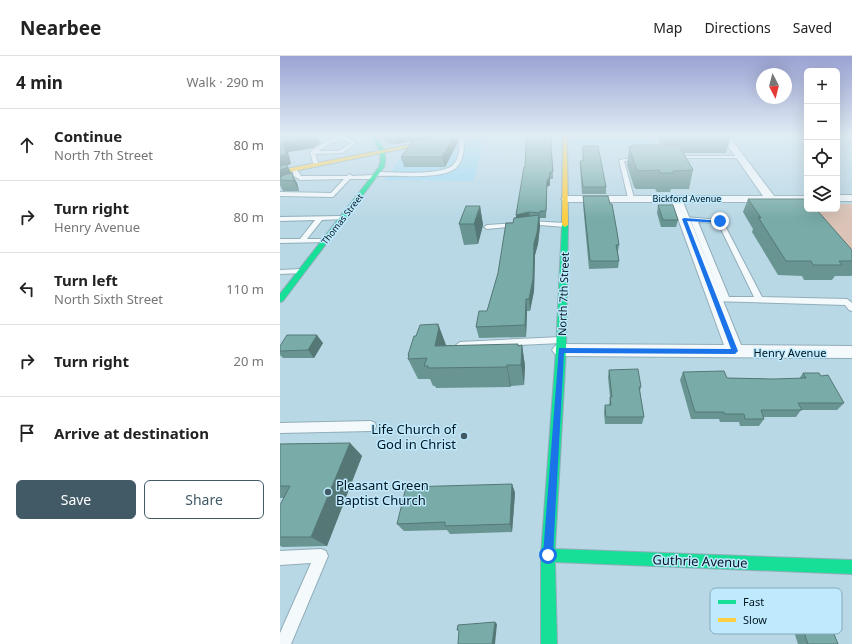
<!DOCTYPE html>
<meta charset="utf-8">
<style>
:root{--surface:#fff;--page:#f6f6f6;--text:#222;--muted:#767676;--line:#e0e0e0;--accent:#415a65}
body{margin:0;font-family:"Noto Sans",sans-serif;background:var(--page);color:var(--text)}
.controls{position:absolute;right:12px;top:12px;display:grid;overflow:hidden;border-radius:6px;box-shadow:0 4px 16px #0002}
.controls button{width:36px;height:36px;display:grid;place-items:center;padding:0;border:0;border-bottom:1px solid var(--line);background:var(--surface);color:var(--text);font:20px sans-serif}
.compass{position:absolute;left:476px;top:12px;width:36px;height:36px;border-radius:50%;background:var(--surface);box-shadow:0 4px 16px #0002;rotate:173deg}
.stop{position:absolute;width:12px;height:12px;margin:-9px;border:3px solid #1a73e8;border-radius:50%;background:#fff}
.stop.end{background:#1a73e8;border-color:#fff;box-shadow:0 1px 4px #0008}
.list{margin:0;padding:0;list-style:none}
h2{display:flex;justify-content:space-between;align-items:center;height:52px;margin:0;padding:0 16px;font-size:17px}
h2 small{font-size:13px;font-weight:400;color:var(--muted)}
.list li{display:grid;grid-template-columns:26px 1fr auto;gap:12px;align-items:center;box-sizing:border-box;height:72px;padding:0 16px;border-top:1px solid var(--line)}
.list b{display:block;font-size:15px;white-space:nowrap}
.list p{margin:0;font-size:13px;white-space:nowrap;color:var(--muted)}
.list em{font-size:13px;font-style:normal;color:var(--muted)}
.actions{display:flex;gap:8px;padding:12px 16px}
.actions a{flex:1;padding:9px 0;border:1px solid var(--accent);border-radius:6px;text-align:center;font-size:14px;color:var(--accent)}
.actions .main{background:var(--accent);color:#fff}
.icon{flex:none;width:22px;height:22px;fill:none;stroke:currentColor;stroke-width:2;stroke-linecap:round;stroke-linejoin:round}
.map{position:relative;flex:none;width:572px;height:588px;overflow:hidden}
header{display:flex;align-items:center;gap:24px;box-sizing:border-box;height:56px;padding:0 20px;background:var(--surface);border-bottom:1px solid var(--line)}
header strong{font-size:19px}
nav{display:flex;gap:22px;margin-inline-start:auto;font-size:14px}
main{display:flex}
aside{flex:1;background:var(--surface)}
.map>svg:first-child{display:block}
.built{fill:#9cd8f2}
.green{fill:#dbc3b7}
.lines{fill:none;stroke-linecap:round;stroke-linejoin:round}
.lane-casing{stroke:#91adb9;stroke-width:2}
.street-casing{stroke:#91adb9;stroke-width:2}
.fast-casing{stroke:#91adb9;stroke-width:2}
.slow-casing{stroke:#91adb9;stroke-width:2}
.lane{fill:#f4f9fb;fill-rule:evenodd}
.street{fill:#f4f9fb;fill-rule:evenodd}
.fast{fill:#16e098;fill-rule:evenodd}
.slow{fill:#ffcf43;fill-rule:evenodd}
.wall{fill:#689491}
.shaded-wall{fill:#557876}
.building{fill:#79aca9;stroke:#557876}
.route{fill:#1a73e8}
.poi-dot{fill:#415a65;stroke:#bfeafe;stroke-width:1.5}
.labels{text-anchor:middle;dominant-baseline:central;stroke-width:3;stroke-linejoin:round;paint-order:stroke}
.far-street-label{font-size:9px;fill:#01161f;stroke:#bfeafe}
.street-label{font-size:11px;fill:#01161f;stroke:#bfeafe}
.near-poi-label{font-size:13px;fill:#01161f;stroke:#bfeafe;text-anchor:end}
.near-street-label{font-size:13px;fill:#01161f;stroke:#bfeafe}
.key{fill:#bfeafe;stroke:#86aabb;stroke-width:1}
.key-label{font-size:11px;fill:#01161f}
</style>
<header>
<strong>Nearbee</strong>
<nav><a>Map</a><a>Directions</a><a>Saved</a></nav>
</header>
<main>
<aside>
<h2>4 min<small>Walk · 290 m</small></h2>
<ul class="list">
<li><svg class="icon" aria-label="ahead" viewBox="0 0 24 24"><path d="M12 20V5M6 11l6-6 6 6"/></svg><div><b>Continue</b><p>North 7th Street</p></div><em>80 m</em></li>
<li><svg class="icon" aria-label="right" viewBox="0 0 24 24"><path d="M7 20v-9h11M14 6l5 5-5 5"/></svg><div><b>Turn right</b><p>Henry Avenue</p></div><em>80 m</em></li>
<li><svg class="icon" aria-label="left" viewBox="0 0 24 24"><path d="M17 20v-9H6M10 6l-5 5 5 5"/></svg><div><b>Turn left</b><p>North Sixth Street</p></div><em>110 m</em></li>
<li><svg class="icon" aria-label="right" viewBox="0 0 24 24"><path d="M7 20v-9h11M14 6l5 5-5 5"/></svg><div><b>Turn right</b></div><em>20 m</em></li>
<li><svg class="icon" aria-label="arrive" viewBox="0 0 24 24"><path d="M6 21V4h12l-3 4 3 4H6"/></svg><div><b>Arrive at destination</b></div></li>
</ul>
<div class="actions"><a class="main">Save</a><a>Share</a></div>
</aside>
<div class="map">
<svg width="572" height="588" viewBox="0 0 572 588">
<rect width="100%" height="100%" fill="#b9d8e6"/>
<!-- built -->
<path class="built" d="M206,80L193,125L105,124L122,100L156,90Z
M291,80H371L375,88L291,89Z"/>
<!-- green -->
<path class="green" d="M516,148L527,153H557V148H572V215Z"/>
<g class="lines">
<!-- lane casing -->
<g class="lane-casing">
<path id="lane" d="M59,80H67L65,81L76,87L62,97L35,98L39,109L34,110L30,96L45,86ZM62,83L71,87L59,95H38L49,88Z
M179,80H183C185,90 184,104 176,112C163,124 114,119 96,120L93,118L96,116C113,116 161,120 173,109C180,103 180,89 179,80Z
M394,100H460L462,101L460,102H392V101Z
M359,101H361V103L344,105L354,142L351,144L348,142L339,104Z
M12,112H16L21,120H67L70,118L72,120L94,119L97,121L94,123H70L53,141L0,140V136L51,137L64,123L20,124L14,120Z
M62,160L64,161V163L42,164L27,183H45L47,184V186L0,187V183H20L35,164L0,165V161Z
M404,161L442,164L482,241L567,243L572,247V255L569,254L565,249L431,245L430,243L431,241H441L411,165L402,164V162ZM418,166L438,167L474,241H449Z
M249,165L285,167L288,169L285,171L247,168L246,167Z
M236,167L239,169L238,170L207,173L204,171L207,169Z
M21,213L25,215L24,217L0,218V214Z
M281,281L285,284L281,287L180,292L176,289L180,286Z
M91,365L95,367L96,370L95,373L91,375L0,377V367Z
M41,493L46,495L48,500L11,588H0V577L31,507L0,509V495Z"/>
</g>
<!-- street casing -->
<g class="street-casing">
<path id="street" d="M441,80H449L494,140H527V146H403L461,289L572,290V302L281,300L275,298L272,294L275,290L281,288L444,289L392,146H286L281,143L286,140H483Z
M557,139H572V145H557Z"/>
</g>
<!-- fast casing -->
<g class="fast-casing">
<path id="fast" d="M91,80H95C103,90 108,98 104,111L3,245L0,246V238L99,111C103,98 98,90 91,80Z
M285,167L288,169L286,294L275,493L572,504V518L275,506L277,588H261V499L276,294L282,169Z"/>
</g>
<!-- slow casing -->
<g class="slow-casing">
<path id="slow" d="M176,80H185L0,118V114Z
M283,80H287L288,169L285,171L282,169Z"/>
</g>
<!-- lane -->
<use href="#lane" class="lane"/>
<!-- street -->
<use href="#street" class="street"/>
<!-- fast -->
<use href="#fast" class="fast"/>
<!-- slow -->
<use href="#slow" class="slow"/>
</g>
<!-- wall -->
<path class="wall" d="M0,80H37L40,87L33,92L8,96L11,108L7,109L17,127L19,135H3L0,129Z
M102,80H177L178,86L165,111H124L121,101L133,85L116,88L106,87Z
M376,80H451L446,97H403L413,114L409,133H391L390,136H377L375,133H356L354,131L347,109L349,91H351L352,89H381Z
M303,90L326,131V138H302L300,111V105H303Z
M272,97L273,123H270V129L267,131L266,162H260V164H259L260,170L258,188L255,199L254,235L250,255H247L246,281L199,282L196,271L207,255L233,167L236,162V159L245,111Z
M303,140L339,189L338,196L339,205L338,212L309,213L303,148Z
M468,143L572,194V219L571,220H555L552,224H524L522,220L498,219L472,176L473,173L463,156Z
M378,149L398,164L396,171H381L377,157Z
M200,150L203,169L198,188L184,189L179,168Z
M158,268L166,289H242L245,310L244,329L231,330L230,331L156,332L155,330H153L150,323H138L128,303L129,301L128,299L136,280Z
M43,287L34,302H3L0,299V290Z
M329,314L361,331L360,335L364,361L362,368H325L324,356L325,349H329L330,341L328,321Z
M403,316L447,322L493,323H519L523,317L541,320L564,347L557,354H521L516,361H484V363L479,370H460L459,366H440L439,363H411L400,324Z
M70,387L82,400L47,490L3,491L0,490V481L4,442H0V388Z
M232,428L235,437L232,476L170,478L167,474L124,475L117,468Z
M512,542L558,588H518L504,545Z"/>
<!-- shaded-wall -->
<path class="shaded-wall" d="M33,80H37L40,87L33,92L8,96L11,108L0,111V100L3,86Z
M114,80H158L116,88Z
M174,80H177L178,86L165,111L162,101Z
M8,111L17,127L19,135L14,125L0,124V114Z
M270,116V129L267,131L266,162L267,124Z
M200,150L203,169L198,188L194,168Z
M249,156L250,164L236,166V159Z
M259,159L260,170L258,188L255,199L254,235L250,255L249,243L254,187Z
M246,243L247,255L246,281L245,269Z
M158,268L167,292L155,290Z
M37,279L43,287L34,302L28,294Z
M238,288L241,306L242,289L245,310L244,329Z
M227,309L231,330L230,331L227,311Z
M70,387L82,400L47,490L31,481Z
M232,428L235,437L232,476L230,468Z
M215,566L217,568L215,588H212Z"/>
<!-- building -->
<path class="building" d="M0,80H33L28,83L3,86L6,98L0,100Z
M158,80H174L162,101H121L133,85Z
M247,80H272L271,91L273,116H270L269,122L267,124L266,155H260V157L249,156L236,159L244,111H245L246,88Z
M352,89H399L413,114L393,115L394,117H380L379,114L359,115L356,112L349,91H352Z
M303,90H318L326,131H303L300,105H303Z
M7,109L8,111L0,114V110Z
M12,117L14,125L0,124V122L4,119Z
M303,140H328L330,148H332L337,176L339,189H336L339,205H310Z
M468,143H527V153H536L572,194V205H559L562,209H533L531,205H506L478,161L481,162Z
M378,149H393L398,164H383Z
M186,150H200L194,168H179Z
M259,159L257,177L254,187L253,223L249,243H246L245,269L196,271L199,255H207L218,217L226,167H233L234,162Z
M158,268V271H159L155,290L238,288V290L242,289L241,309H227V311L148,312V310H144L147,302L128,303L129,299H128L134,280H136L140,269Z
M7,279H37L28,294L0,295V290Z
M358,313L361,331H359L364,361H326L325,349H331L330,341H332L329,314Z
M444,315L447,322L493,323L526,322L523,317H539L541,320L548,319L564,347H518L522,354H481L484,363H465L464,358H445L444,356H415L403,316Z
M70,387L31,481H0V449L10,430H0V388Z
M232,428L230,468L165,470V466L117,468L126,431Z
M539,541L558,588H528L512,542Z
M215,566L212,588H178L179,574H177L178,569Z"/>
<!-- sky -->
<linearGradient id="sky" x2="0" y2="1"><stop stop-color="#9ba3d4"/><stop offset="0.49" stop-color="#e0edf4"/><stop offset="1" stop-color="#e0edf4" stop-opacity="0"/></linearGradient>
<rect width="572" height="162" fill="url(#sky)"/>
<!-- route -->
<path class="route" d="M404,162L443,165L440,167L407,165L458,295L455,298L284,297L273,499L271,503L268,504L264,503L263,499L279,292L451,293L402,163Z"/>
<!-- markers -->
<g class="poi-dot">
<circle cx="184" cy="380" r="4"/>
<circle cx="48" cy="436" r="4"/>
</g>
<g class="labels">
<!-- far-street labels -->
<g class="far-street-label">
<text x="407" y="142">Bickford Avenue</text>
<text transform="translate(62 163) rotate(-52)">Thomas Street</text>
</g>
<!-- street labels -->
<g class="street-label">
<text transform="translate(283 238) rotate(-88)">North 7th Street</text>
<text x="510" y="296">Henry Avenue</text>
</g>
<!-- near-poi labels -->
<g class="near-poi-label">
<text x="176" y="373">Life Church of<tspan x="176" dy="15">God in Christ</tspan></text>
<text x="56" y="429" text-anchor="start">Pleasant Green<tspan x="56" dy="15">Baptist Church</tspan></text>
</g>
<!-- near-street labels -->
<g class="near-street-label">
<text transform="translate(420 505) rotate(2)">Guthrie Avenue</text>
</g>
</g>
<!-- legend -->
<rect x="430" y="532" width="132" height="46" rx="6" class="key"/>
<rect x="438" y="544" width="18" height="4" fill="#16e098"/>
<rect x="438" y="562" width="18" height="4" fill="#ffcf43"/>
<g class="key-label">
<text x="463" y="550">Fast</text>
<text x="463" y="568">Slow</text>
</g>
</svg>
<div class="controls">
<button>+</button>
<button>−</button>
<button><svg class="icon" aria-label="locate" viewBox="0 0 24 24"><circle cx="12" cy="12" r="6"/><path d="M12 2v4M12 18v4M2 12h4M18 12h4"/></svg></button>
<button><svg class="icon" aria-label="layers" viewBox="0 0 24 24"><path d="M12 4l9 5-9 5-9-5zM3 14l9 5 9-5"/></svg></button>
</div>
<svg class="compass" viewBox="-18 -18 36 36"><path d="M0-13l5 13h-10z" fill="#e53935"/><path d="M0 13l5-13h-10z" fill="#767676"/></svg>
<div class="stop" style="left:268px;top:499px"></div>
<div class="stop end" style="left:440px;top:165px"></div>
</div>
</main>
